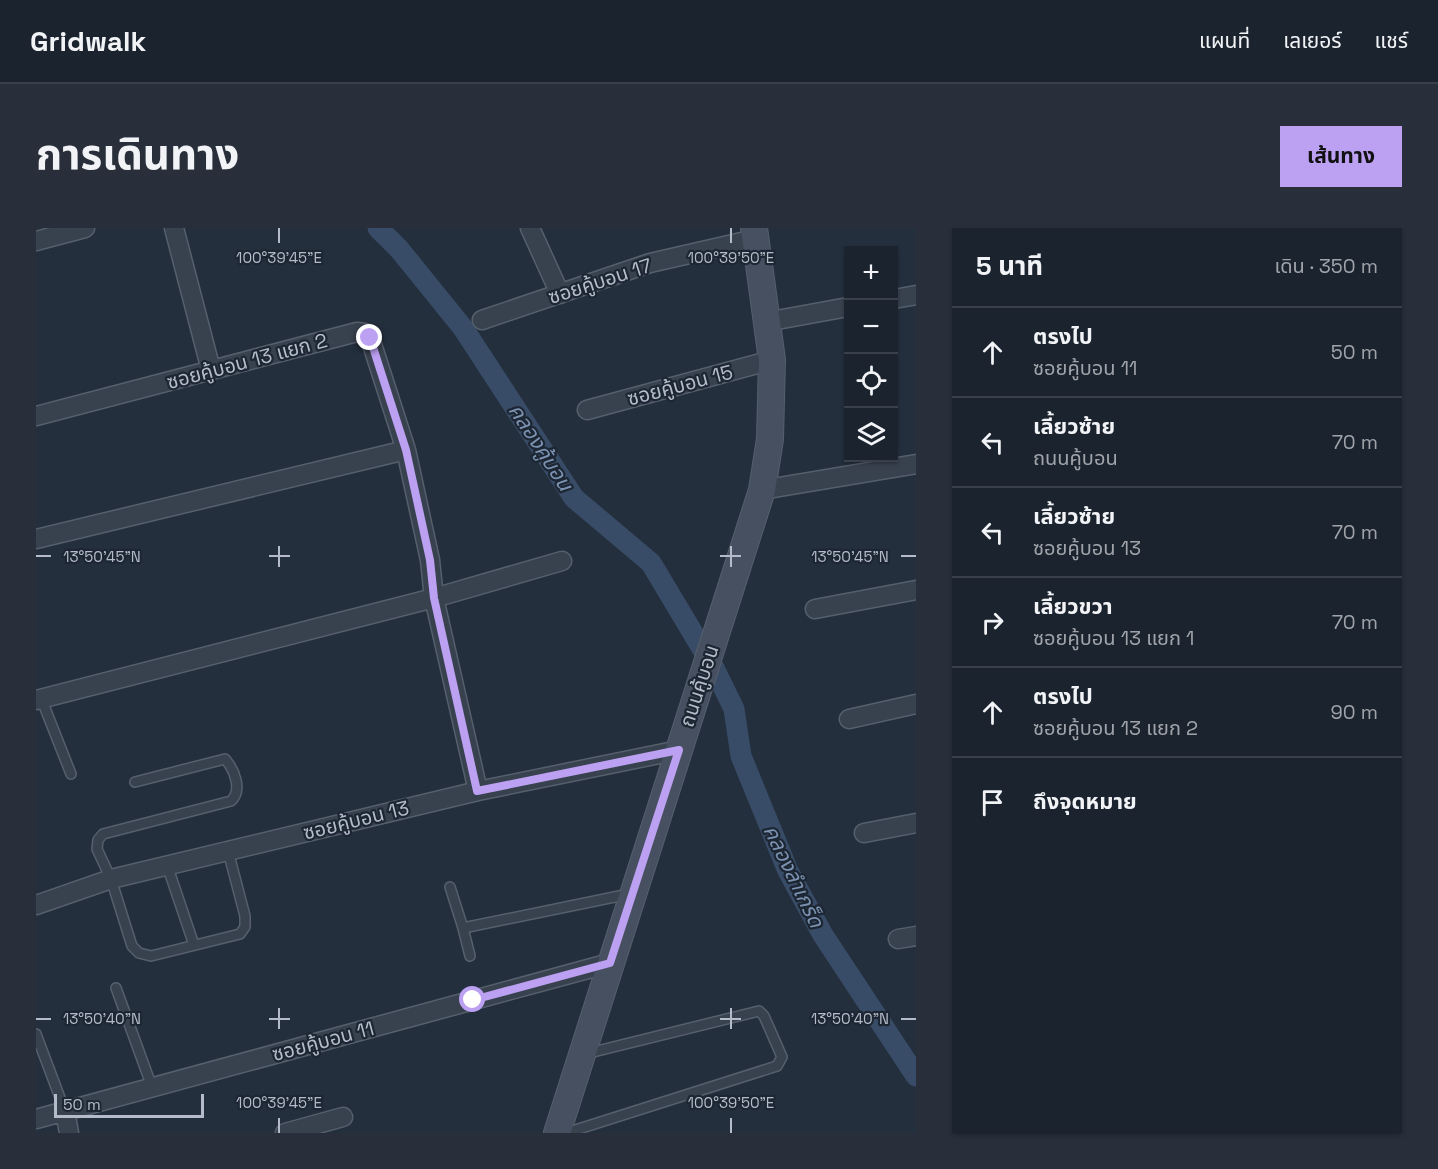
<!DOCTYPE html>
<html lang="th">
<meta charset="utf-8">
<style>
:root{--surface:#1b232e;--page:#282f3a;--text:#f1f3f6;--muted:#a0a4aa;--line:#39404a;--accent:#bca0f2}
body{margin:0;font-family:"Space Grotesk","Noto Sans Thai",sans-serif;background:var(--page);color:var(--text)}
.controls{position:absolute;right:18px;top:18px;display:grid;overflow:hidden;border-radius:0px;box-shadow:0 2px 4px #0004}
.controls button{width:54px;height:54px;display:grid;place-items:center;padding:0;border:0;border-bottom:2px solid var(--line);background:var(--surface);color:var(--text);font:30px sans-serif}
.scale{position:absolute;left:18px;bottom:15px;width:150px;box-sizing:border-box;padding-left:6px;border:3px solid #b4bcc9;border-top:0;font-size:16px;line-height:21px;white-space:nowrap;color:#b4bcc9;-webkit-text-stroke:4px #1d2633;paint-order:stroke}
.stop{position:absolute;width:18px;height:18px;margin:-14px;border:4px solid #bca0f2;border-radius:50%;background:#fff}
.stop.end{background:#bca0f2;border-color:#fff;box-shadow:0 2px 6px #0008}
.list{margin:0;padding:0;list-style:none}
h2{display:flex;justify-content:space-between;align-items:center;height:78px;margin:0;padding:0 24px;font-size:26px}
h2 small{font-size:20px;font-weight:400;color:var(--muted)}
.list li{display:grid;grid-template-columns:39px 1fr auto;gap:18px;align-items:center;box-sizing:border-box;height:90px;padding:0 24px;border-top:2px solid var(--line)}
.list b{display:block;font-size:22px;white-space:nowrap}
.list p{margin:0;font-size:20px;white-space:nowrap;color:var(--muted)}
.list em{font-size:20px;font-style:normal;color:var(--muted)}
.icon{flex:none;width:33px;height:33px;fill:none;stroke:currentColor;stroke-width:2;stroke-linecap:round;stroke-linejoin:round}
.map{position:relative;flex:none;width:880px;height:905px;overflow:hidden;border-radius:0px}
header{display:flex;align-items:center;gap:36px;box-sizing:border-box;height:84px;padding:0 30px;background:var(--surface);border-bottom:2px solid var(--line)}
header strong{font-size:28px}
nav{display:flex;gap:33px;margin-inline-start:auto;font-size:21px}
.intro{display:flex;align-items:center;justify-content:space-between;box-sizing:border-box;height:144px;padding:0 36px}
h1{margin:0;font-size:42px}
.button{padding:15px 27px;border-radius:0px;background:var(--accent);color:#111;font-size:21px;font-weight:700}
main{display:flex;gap:36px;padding:0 36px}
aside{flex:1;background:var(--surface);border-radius:0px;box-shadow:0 2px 4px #0004}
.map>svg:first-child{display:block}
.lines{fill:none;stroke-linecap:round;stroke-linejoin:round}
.canal{stroke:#394c67;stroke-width:21}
.lane-casing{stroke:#565f6c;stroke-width:12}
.street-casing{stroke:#565f6c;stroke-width:21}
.secondary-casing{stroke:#565f6c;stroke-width:28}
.lane{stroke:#38414e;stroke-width:9}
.street{stroke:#38414e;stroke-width:18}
.secondary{stroke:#465061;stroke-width:26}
.route{stroke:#bca0f2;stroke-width:8}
.ticks{fill:none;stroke:#b4bcc9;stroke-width:2}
.labels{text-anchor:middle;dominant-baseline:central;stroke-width:4.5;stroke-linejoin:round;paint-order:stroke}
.street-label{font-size:20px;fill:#b4bcc9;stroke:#1d2633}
.water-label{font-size:21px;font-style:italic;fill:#7c92b1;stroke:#1d2633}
.ticks-label{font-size:15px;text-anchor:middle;fill:#b4bcc9;stroke:#1d2633;stroke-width:4.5;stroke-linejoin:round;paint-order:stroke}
</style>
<header>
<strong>Gridwalk</strong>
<nav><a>แผนที่</a><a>เลเยอร์</a><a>แชร์</a></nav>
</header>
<div class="intro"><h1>การเดินทาง</h1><a class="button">เส้นทาง</a></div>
<main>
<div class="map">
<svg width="880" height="905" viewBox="0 0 880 905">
<rect width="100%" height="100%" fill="#242f3e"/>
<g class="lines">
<!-- canal -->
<path class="canal" d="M342,0L363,21L427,100L538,270L615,335L679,442L698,481L705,528L752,643L787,707L880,848"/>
<!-- lane casing -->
<g class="lane-casing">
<path id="lane" d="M5,470L35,546
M99,554L189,531C198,541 207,562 195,573L67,606L62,612L61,621L75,651L96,718L103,725L115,728L204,706L209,699V688L192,623
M131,637L158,717
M414,659L427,700L593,666
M427,700L434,728
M80,760L116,859
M0,806L29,883
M530,905L741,838L746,829L728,788L723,783L549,826"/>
</g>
<!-- street casing -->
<g class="street-casing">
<path id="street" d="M138,0L175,142
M494,0L524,66
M0,13L49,0
M858,71L880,67
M446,92L614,35L719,11
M730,94L812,79
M551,182L736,132
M0,188L321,104L329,105L334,110L370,222L394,332L398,370L442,563
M726,262L880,236
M0,311L370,222
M779,381L880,362
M0,472L398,370L526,333
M813,491L880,476
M828,605L880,595
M0,677L75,651L442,563L643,522
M862,711L880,708
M29,883L33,905
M0,891L574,735
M249,905L307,889"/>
</g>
<!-- secondary casing -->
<g class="secondary-casing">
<path id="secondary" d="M521,905L726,262L734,211L736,132L718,0"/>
</g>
<!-- lane -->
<use href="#lane" class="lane"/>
<!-- street -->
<use href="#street" class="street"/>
<!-- secondary -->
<use href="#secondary" class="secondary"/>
</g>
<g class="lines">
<!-- route -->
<path class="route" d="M334,110L370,222L394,332L398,370L441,563L643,522L574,735L437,772"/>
</g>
<!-- ticks -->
<path class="ticks" d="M243,0V15M695,0V15M243,318V339M695,318V339M0,328H15M233,328H254M684,328H705M865,328H880M243,780V801M695,780V801M0,791H15M233,791H254M684,791H705M865,791H880M243,890V905M695,890V905"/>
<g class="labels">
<!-- street labels -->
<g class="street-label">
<text transform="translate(564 53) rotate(-18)">ซอยคู้บอน 17</text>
<text transform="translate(211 133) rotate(-15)">ซอยคู้บอน 13 แยก 2</text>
<text transform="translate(644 157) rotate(-15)">ซอยคู้บอน 15</text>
<text transform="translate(663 458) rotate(-72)">ถนนคู้บอน</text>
<text transform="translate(320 592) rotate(-14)">ซอยคู้บอน 13</text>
<text transform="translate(287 813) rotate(-15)">ซอยคู้บอน 11</text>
</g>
<!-- water labels -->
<g class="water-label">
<text transform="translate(505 219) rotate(57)">คลองคู้บอน</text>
<text transform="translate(758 648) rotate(64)">คลองลำเกร็ด</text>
</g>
</g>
<g class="ticks-label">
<text x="243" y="35">100°39'45"E</text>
<text x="695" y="35">100°39'50"E</text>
<text x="66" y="334">13°50'45"N</text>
<text x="814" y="334">13°50'45"N</text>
<text x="66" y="796">13°50'40"N</text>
<text x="814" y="796">13°50'40"N</text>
<text x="243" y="880">100°39'45"E</text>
<text x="695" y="880">100°39'50"E</text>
</g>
</svg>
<div class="controls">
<button>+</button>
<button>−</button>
<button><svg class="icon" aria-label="locate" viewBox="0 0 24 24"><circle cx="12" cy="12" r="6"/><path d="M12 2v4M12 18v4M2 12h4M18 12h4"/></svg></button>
<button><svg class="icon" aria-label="layers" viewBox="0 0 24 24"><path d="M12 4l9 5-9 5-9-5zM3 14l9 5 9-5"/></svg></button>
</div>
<div class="scale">50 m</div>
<div class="stop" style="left:437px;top:772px"></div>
<div class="stop end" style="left:334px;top:110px"></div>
</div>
<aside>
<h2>5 นาที<small>เดิน · 350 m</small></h2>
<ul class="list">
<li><svg class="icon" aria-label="ahead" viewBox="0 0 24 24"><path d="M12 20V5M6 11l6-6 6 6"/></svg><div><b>ตรงไป</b><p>ซอยคู้บอน 11</p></div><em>50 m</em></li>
<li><svg class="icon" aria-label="left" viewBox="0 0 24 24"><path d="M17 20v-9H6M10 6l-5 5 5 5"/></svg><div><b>เลี้ยวซ้าย</b><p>ถนนคู้บอน</p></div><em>70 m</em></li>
<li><svg class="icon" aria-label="left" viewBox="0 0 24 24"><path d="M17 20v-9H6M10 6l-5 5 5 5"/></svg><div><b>เลี้ยวซ้าย</b><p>ซอยคู้บอน 13</p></div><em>70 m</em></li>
<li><svg class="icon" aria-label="right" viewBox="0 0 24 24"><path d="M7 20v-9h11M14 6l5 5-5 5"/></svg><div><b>เลี้ยวขวา</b><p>ซอยคู้บอน 13 แยก 1</p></div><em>70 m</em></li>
<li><svg class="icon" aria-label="ahead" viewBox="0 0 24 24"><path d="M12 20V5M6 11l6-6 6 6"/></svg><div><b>ตรงไป</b><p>ซอยคู้บอน 13 แยก 2</p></div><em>90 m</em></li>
<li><svg class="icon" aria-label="arrive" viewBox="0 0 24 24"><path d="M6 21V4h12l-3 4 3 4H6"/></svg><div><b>ถึงจุดหมาย</b></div></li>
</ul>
</aside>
</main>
